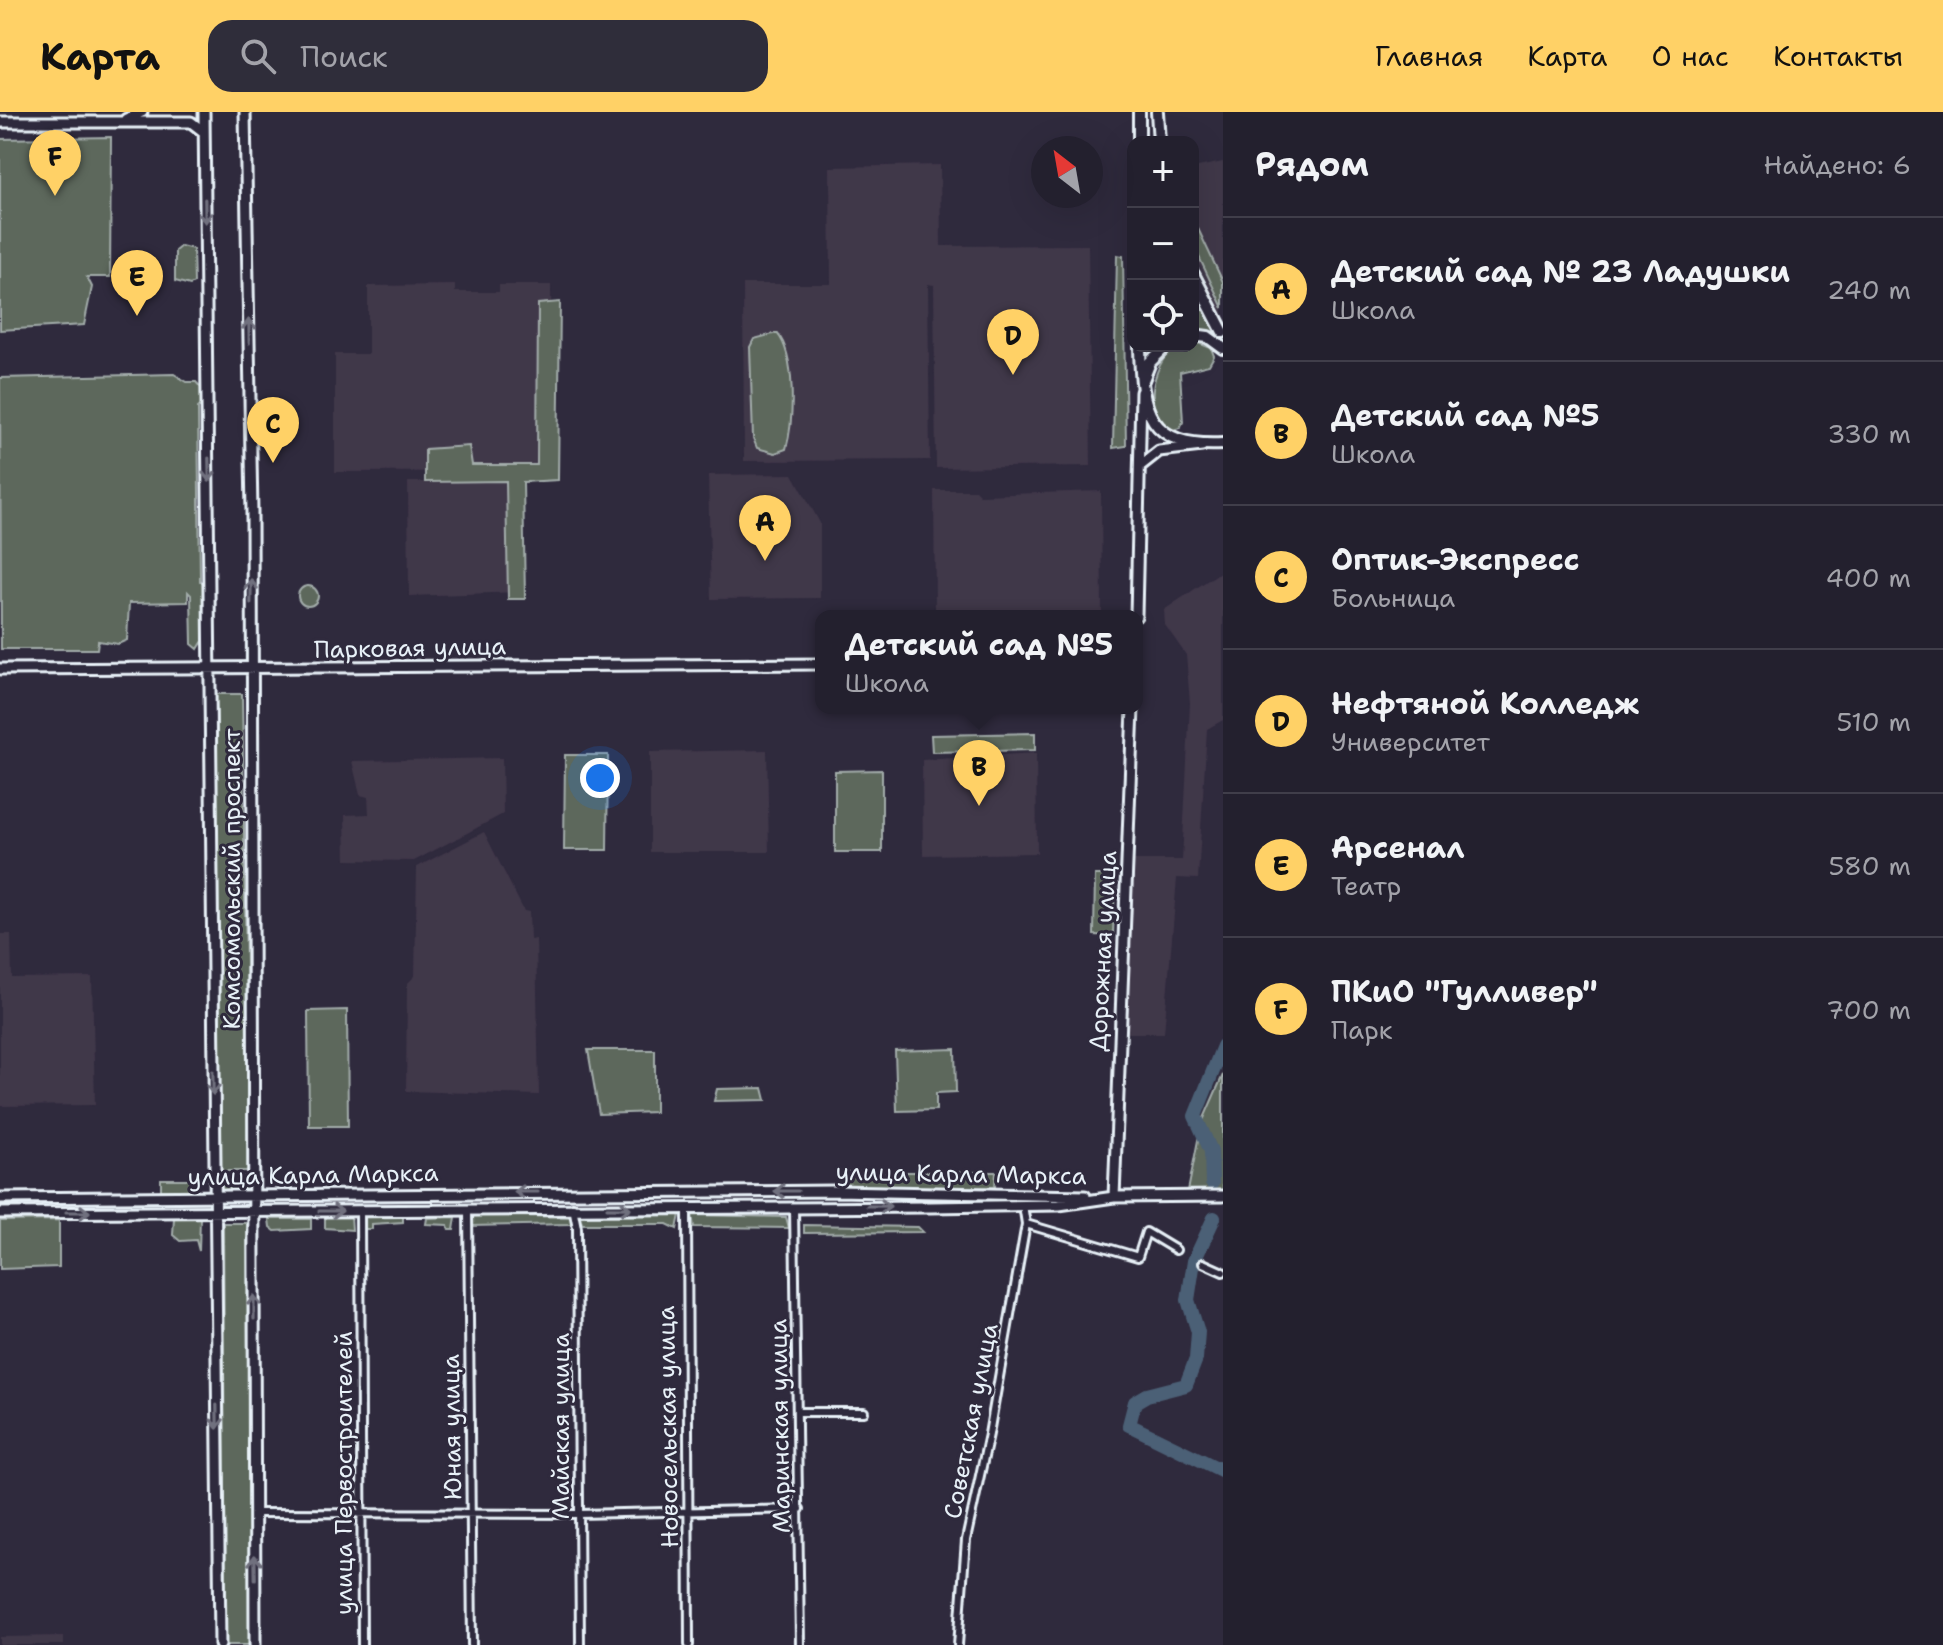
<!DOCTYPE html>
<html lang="ru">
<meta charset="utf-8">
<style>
:root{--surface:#23202e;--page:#2f2d3a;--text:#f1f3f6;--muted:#a3a3aa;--line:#403e4a;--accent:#ffd166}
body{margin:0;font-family:"Shantell Sans",sans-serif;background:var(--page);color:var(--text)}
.controls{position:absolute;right:24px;top:24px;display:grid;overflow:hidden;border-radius:16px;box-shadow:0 8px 32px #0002}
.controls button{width:72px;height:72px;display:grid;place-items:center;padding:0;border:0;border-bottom:2px solid var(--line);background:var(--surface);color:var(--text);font:40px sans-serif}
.compass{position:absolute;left:1031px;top:24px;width:72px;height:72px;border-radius:50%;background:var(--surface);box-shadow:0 8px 32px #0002;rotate:329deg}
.you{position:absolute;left:600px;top:666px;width:28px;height:28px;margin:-20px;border:6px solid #fff;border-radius:50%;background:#1a73e8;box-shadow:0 0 0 12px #1a73e833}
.badge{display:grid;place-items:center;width:52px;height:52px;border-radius:50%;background:var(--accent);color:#111;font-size:26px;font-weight:700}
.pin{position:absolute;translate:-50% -66px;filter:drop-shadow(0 2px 4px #0008)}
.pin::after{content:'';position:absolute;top:42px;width:28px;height:24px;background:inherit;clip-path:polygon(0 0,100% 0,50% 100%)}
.popup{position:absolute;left:815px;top:498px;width:328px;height:104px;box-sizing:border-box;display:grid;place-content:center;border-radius:16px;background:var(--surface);filter:drop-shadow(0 2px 6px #0005);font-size:26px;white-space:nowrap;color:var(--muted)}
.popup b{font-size:30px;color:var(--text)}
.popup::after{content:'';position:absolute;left:50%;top:100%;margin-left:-16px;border:16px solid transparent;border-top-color:var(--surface)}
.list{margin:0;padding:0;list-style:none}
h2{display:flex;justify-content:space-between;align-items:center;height:104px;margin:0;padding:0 32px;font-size:34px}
h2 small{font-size:26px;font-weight:400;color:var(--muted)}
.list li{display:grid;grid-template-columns:52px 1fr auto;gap:24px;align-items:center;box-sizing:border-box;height:144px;padding:0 32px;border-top:2px solid var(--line)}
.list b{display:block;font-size:30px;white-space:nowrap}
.list p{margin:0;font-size:26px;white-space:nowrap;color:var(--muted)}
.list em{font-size:26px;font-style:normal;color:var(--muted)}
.icon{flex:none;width:44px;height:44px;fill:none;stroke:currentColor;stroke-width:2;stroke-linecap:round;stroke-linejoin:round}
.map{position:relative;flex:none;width:1223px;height:1533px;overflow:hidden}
header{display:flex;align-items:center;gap:48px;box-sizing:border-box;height:112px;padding:0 40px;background:var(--accent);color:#111}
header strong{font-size:38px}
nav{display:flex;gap:44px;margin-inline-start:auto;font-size:28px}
.search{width:560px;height:72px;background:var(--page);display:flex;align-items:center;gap:20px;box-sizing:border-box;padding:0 28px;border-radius:24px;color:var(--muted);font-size:30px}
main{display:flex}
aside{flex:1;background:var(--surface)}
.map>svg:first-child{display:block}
.built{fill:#41374a}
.green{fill:#5d675b;stroke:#a2acaa;stroke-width:2}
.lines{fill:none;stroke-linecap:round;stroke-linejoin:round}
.river{stroke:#4b6076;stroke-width:14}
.street-casing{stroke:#e8f1f8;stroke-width:12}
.secondary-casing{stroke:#e8f1f8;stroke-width:15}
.primary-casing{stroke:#e8f1f8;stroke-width:16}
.street{stroke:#2f2a3d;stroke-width:6}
.secondary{stroke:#2f2a3d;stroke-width:9}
.primary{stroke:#2f2a3d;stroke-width:10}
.oneway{stroke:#70707e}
.labels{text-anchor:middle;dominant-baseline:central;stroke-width:6;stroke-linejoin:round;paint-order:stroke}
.street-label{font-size:24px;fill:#e8f1f8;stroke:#2f2a3d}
</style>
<header>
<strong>Карта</strong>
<div class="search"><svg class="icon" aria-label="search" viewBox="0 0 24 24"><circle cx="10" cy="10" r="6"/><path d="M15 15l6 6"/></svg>Поиск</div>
<nav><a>Главная</a><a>Карта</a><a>О нас</a><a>Контакты</a></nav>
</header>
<main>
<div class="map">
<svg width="1223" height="1533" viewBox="0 0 1223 1533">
<rect width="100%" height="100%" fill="#2f2a3d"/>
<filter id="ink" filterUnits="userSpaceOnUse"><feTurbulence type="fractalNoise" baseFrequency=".0125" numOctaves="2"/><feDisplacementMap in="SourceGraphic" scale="16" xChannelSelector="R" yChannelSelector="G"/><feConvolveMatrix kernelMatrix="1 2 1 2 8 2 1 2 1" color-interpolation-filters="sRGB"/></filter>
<g filter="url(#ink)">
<!-- built -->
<path class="built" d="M1223,50V207L1193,140V56Z
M940,53L941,134L1088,133L1091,354L936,356L934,173L928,172L930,348L744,349L743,172H831L830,55Z
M455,173V180H499V173H551L552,359L335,360V242H368V174Z
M793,362L820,411V486L711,487L708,363Z
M408,370H523L520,480L409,484Z
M934,378H975L980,383L1101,379L1102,504H981L980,499H935Z
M1223,458V608L1207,617L1198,767L1177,766L1164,921H1122L1132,748H1182L1190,591L1186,543L1165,513L1164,498Z
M767,638L769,740H650V640Z
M1036,641L1037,741L923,743L922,648Z
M502,646L503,702L414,749L346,748L345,703L369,702L368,685L360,683L352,649Z
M484,720L524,799L529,800L530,828L536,827L539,983L406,979L407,872L415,864L417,755Z
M0,822H11L12,866L92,865L95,993L0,994Z
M64,1524V1533H0V1525Z"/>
<!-- green -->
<path class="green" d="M111,25L110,165H87L92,175L84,213L0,218V27Z
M1193,106L1223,170V196L1193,132Z
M181,134L193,137L194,171L190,173L175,169V139Z
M1117,143L1123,144L1126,334L1113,336Z
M1193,175L1218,221L1193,215Z
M560,190L558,368L523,370L525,487H508L506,369L425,370V337L469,334L472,353H537L538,192Z
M777,221C796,243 794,308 786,337L775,341L757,336L753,326L750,235L754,227Z
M1193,229L1211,236L1214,244L1209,253L1180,260L1183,310L1180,316L1172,318C1141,299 1152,256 1173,235L1193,234Z
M174,262L187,270H196L203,278V292L198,296L200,469L205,471L203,529L198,537L192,532L191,483L188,480V490L129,491L127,528L118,532L98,529L97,537H1L0,266Z
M298 484a10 10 0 1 1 20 0a10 10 0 1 1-20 0Z
M216,582H242L249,1059H219Z
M1035,621V638L932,640L931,623Z
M565,643H608L607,738H564Z
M882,658V740H835V659Z
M1095,763H1115L1113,824L1094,823Z
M347,898L348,1014H309L308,899Z
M955,937L956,980L936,981V998L897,999L895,939Z
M588,938H655V1000L599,1002Z
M1223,963V1084H1187L1201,1013Z
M763,976L766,988L714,989L717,977Z
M843,1060H996L995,1075L843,1076Z
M220,1065H250L246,1076L222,1078Z
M161,1067H195L196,1079L161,1078Z
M351,1103L352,1118L325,1116V1104Z
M364,1103H403V1110L372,1112V1117H365Z
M469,1103L571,1105V1112L470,1114Z
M680,1103L677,1117L667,1112H582L580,1104Z
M692,1103L786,1105L789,1116L694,1115Z
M200,1105L199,1139L196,1128L180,1129L173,1123L174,1106Z
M456,1105L454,1118H449L448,1113L426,1112L427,1106Z
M269,1107H311V1117L275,1119L270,1115Z
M59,1108V1155L0,1157V1109Z
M223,1111H247L250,1533H226Z
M804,1113L918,1115L923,1120L804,1121Z"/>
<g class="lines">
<!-- river -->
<path class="river" d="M1212,1071L1211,1039L1195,1004L1223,934
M1214,1106L1194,1149L1188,1188L1198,1220L1196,1247L1186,1273L1147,1283L1135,1290L1129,1313L1223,1359"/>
<!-- street casing -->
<g class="street-casing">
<path id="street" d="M573,1095L577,1116L580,1533
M794,1095L800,1533
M468,1097L472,1533
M687,1097L689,1533
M360,1099L362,1533
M1026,1112L1138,1145L1146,1120L1176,1138
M1203,1151L1223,1160
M799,1300H864
M254,1401L579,1402L800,1397
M958,1533L966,1428L989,1322L1026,1112L1023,1093"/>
</g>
<!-- secondary casing -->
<g class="secondary-casing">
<path id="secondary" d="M204,0L220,1533
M245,0L252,400L255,1533
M126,7L142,0
M0,10H191L204,20
M1140,354L1159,339L1202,334
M1136,504L1141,280
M0,557L821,552
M1114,1085L1133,596
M0,1086L836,1079L1085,1084
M0,1101L930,1095L1059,1093L1114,1085L1223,1084"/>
</g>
<!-- primary casing -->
<g class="primary-casing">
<path id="primary" d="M1139,0V30
M1157,0L1159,30
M1193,162L1223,220
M1193,223L1208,225L1223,236
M1140,234C1141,299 1148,336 1223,332
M1143,268L1150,250L1166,234"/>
</g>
<!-- street -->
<use href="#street" class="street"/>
<!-- secondary -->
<use href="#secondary" class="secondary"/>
<!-- primary -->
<use href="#primary" class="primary"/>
</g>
<!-- one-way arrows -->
<defs><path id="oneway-shaft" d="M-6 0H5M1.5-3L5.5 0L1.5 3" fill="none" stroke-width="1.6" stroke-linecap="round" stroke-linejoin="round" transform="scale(2)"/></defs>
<g class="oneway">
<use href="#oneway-shaft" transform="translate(205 99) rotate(89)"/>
<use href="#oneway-shaft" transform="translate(249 219) rotate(-91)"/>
<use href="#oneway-shaft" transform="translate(209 358) rotate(89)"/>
<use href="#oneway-shaft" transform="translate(251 479) rotate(-89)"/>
<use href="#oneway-shaft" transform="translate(213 971) rotate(89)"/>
<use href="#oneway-shaft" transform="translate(786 1079) rotate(180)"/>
<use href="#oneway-shaft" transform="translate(526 1080) rotate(180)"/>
<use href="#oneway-shaft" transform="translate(879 1094) rotate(1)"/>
<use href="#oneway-shaft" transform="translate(619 1096) rotate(1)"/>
<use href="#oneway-shaft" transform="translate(331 1099)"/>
<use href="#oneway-shaft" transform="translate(78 1100)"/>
<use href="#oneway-shaft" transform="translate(254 1195) rotate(-90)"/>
<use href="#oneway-shaft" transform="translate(217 1305) rotate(89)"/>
<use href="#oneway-shaft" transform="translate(255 1455) rotate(-91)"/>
</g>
</g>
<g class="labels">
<!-- street labels -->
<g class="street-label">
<text transform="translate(410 536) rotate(-1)">Парковая улица</text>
<text transform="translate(232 767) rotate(-90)">Комсомольский проспект</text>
<text transform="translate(1103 839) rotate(-87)">Дорожная улица</text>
<text transform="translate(961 1062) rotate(1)">улица Карла Маркса</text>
<text transform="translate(313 1063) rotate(-1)">улица Карла Маркса</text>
<text transform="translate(971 1309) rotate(-79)">Советская улица</text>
<text transform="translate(561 1314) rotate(-90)">Майская улица</text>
<text transform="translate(780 1314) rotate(-91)">Маринская улица</text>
<text transform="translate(452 1315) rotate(-91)">Юная улица</text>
<text transform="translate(668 1315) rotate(-91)">Новосельская улица</text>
<text transform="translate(344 1361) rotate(-90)">улица Первостроителей</text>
</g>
</g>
</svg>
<div class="controls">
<button>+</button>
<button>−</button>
<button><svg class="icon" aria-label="locate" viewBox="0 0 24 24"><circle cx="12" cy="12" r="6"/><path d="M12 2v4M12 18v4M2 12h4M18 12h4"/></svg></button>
</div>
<svg class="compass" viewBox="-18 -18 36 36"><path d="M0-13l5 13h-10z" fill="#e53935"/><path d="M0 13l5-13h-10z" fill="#a3a3aa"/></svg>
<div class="you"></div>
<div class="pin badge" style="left:765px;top:449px">A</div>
<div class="pin badge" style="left:979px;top:694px">B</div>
<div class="popup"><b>Детский сад №5</b>Школа</div>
<div class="pin badge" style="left:273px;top:351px">C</div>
<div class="pin badge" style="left:1013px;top:263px">D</div>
<div class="pin badge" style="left:137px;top:204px">E</div>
<div class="pin badge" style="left:55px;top:84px">F</div>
</div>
<aside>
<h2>Рядом<small>Найдено: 6</small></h2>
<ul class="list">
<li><span class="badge">A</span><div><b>Детский сад № 23 Ладушки</b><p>Школа</p></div><em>240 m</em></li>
<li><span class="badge">B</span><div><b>Детский сад №5</b><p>Школа</p></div><em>330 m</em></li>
<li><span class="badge">C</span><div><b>Оптик-Экспресс</b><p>Больница</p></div><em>400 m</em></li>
<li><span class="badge">D</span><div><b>Нефтяной Колледж</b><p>Университет</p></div><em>510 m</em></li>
<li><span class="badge">E</span><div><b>Арсенал</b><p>Театр</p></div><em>580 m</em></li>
<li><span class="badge">F</span><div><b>ПКиО &quot;Гулливер&quot;</b><p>Парк</p></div><em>700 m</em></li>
</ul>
</aside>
</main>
